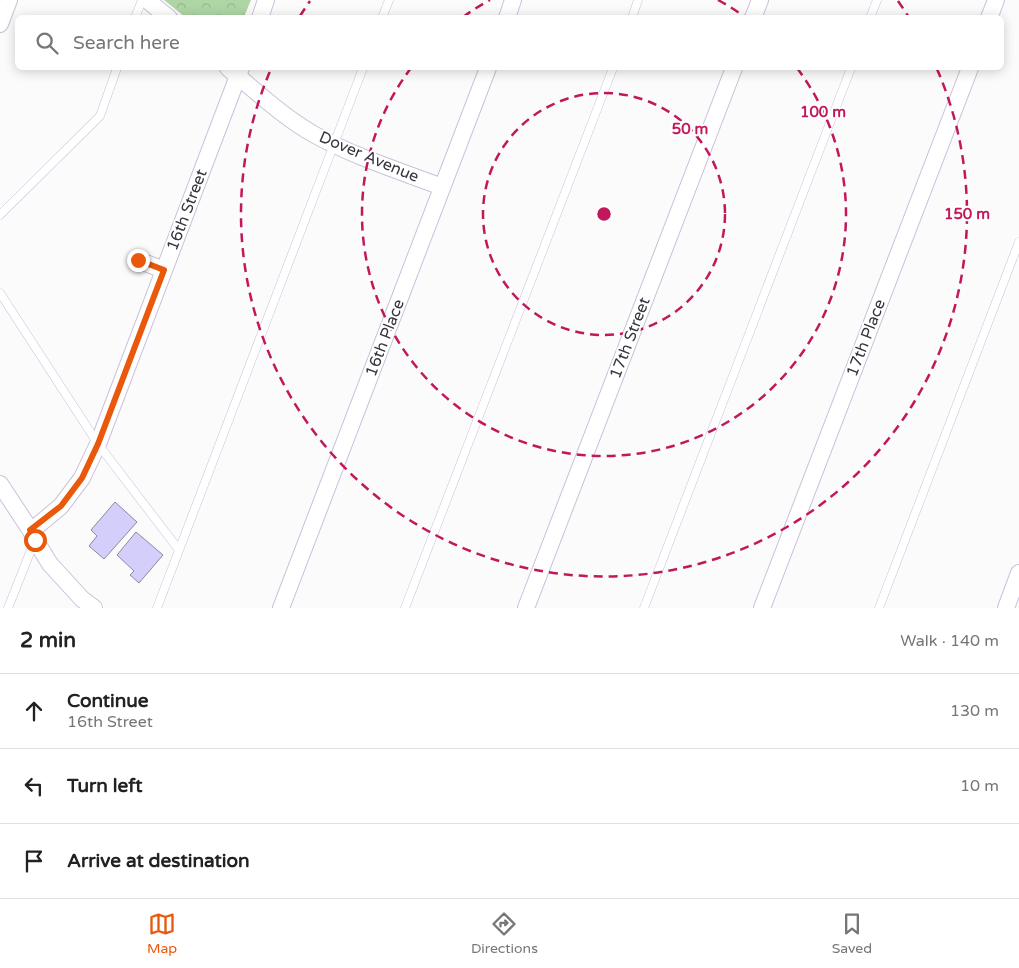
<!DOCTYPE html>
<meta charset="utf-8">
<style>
:root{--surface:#fff;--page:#f2f2f2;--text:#222;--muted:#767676;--line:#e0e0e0;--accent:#ea580c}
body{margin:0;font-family:"Varela Round",sans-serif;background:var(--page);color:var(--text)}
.stop{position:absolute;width:15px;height:15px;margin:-11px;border:4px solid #ea580c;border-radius:50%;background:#fff}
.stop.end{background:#ea580c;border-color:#fff;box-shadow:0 1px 5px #0008}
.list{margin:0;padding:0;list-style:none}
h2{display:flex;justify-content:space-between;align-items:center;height:65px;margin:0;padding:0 20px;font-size:21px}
h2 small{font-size:16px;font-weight:400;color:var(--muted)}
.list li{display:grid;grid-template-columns:32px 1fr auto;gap:15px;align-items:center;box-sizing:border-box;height:75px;padding:0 20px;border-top:1px solid var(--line)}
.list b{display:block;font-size:19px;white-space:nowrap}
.list p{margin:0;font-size:16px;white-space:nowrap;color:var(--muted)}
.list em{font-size:16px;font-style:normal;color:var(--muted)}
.icon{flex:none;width:28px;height:28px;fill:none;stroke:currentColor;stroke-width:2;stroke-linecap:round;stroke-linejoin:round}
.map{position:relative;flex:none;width:1019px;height:608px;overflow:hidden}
.search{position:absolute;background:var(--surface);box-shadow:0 2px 12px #0003;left:15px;right:15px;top:15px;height:55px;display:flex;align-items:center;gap:12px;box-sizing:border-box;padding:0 18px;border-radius:8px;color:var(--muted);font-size:19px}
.sheet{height:290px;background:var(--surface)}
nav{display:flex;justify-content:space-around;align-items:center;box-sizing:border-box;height:70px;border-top:1px solid var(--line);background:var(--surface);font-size:14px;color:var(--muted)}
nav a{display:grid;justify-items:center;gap:2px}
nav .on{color:var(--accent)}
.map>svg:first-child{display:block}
.forest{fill:url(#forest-crowns)}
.building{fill:#d4cefa;stroke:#8b88a2}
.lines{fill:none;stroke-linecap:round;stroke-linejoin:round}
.lane-casing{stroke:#cbc0db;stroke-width:9}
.street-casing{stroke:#cbc0db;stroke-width:18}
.lane{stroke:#fff;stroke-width:8}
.street{stroke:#fff;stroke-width:16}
.route{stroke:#ea580c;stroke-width:6}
.ring{fill:none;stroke:#c2185b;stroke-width:2.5;stroke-dasharray:9 6}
.labels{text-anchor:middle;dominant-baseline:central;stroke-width:4;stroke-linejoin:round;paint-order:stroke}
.street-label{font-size:16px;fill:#38343f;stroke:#fff}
.centre{fill:#c2185b;stroke:#fff;stroke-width:2.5}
.ring-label{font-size:15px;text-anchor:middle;font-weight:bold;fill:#c2185b;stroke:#fff;stroke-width:4;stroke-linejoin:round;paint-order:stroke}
</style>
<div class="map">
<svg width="1019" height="608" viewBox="0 0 1019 608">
<defs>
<pattern id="forest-crowns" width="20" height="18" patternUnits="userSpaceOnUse" patternTransform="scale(1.25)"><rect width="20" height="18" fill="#aed5a4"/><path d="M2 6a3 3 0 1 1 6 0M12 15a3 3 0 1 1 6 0" fill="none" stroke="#96b78e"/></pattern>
</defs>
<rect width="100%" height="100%" fill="#fbfbfb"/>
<!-- forest -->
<path class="forest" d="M164,0H251L244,17H185Z"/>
<!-- building -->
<path class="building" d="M115,502L137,522L104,559L89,546L97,536L91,530Z
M136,532L163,555L139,583L130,575L134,571L117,555Z"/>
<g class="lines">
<!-- lane casing -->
<g class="lane-casing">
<path id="lane" d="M135,18L142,0
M382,18L389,0
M632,18L638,0
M870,18L877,0
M0,215L100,116L117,68
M0,293L98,444L179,550
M8,608L35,540
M157,608L363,68
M405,608L613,68
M644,608L851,68
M879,608L1019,242"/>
</g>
<!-- street casing -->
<g class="street-casing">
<path id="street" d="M147,0L169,18
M260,18L266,0
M507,18L513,0
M753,18L760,0
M989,18L996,0
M0,24L9,0
M228,68C256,91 283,117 315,135C355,157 400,171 442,187
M138,260L164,270
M0,484L31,531L35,540L50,564L82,599L94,608
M31,531L61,506L82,478L98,444L241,68
M281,608L488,68
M526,608L734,68
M762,608L970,68
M1006,608L1019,573"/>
</g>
<!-- lane -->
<use href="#lane" class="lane"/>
<!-- street -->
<use href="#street" class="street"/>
</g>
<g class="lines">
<!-- route -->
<path class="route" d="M35,540L30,530L61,506L82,478L98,444L164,270L138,260"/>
</g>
<!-- distance rings -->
<g class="ring">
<circle cx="604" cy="214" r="121"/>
<path d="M463 17A242 242 0 0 1 490 0M718 0A242 242 0 0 1 745 17M797 68A242 242 0 1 1 411 68"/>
<path d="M300 16A363 363 0 0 1 310 1M898 1A363 363 0 0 1 908 16M937 69A363 363 0 1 1 271 69"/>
</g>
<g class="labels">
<!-- street labels -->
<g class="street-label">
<text transform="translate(369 157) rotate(23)">Dover Avenue</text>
<text transform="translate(187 210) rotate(-69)">16th Street</text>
<text transform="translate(385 338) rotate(-69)">16th Place</text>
<text transform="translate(630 338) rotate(-69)">17th Street</text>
<text transform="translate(866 338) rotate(-69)">17th Place</text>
</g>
</g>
<circle cx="604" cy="214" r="8" class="centre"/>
<g class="ring-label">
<text x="823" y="117">100 m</text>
<text x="690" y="134">50 m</text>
<text x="967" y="219">150 m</text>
</g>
</svg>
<div class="stop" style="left:35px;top:540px"></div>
<div class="stop end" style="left:138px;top:260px"></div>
<div class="search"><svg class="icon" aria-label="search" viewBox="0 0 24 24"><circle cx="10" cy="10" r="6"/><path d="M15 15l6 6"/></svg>Search here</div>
</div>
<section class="sheet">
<h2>2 min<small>Walk · 140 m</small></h2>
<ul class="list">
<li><svg class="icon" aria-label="ahead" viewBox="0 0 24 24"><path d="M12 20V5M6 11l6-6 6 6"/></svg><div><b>Continue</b><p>16th Street</p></div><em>130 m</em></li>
<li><svg class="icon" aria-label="left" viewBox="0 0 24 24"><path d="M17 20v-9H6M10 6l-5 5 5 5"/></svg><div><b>Turn left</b></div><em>10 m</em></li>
<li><svg class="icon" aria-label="arrive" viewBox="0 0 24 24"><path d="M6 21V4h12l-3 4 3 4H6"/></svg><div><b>Arrive at destination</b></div></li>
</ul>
</section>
<nav>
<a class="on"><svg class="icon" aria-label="map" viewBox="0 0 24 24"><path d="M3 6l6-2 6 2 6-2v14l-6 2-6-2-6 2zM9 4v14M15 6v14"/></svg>Map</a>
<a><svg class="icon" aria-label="directions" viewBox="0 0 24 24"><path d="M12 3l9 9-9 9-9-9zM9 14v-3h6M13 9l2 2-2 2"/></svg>Directions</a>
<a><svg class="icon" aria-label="saved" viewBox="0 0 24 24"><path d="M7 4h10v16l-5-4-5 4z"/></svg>Saved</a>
</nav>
